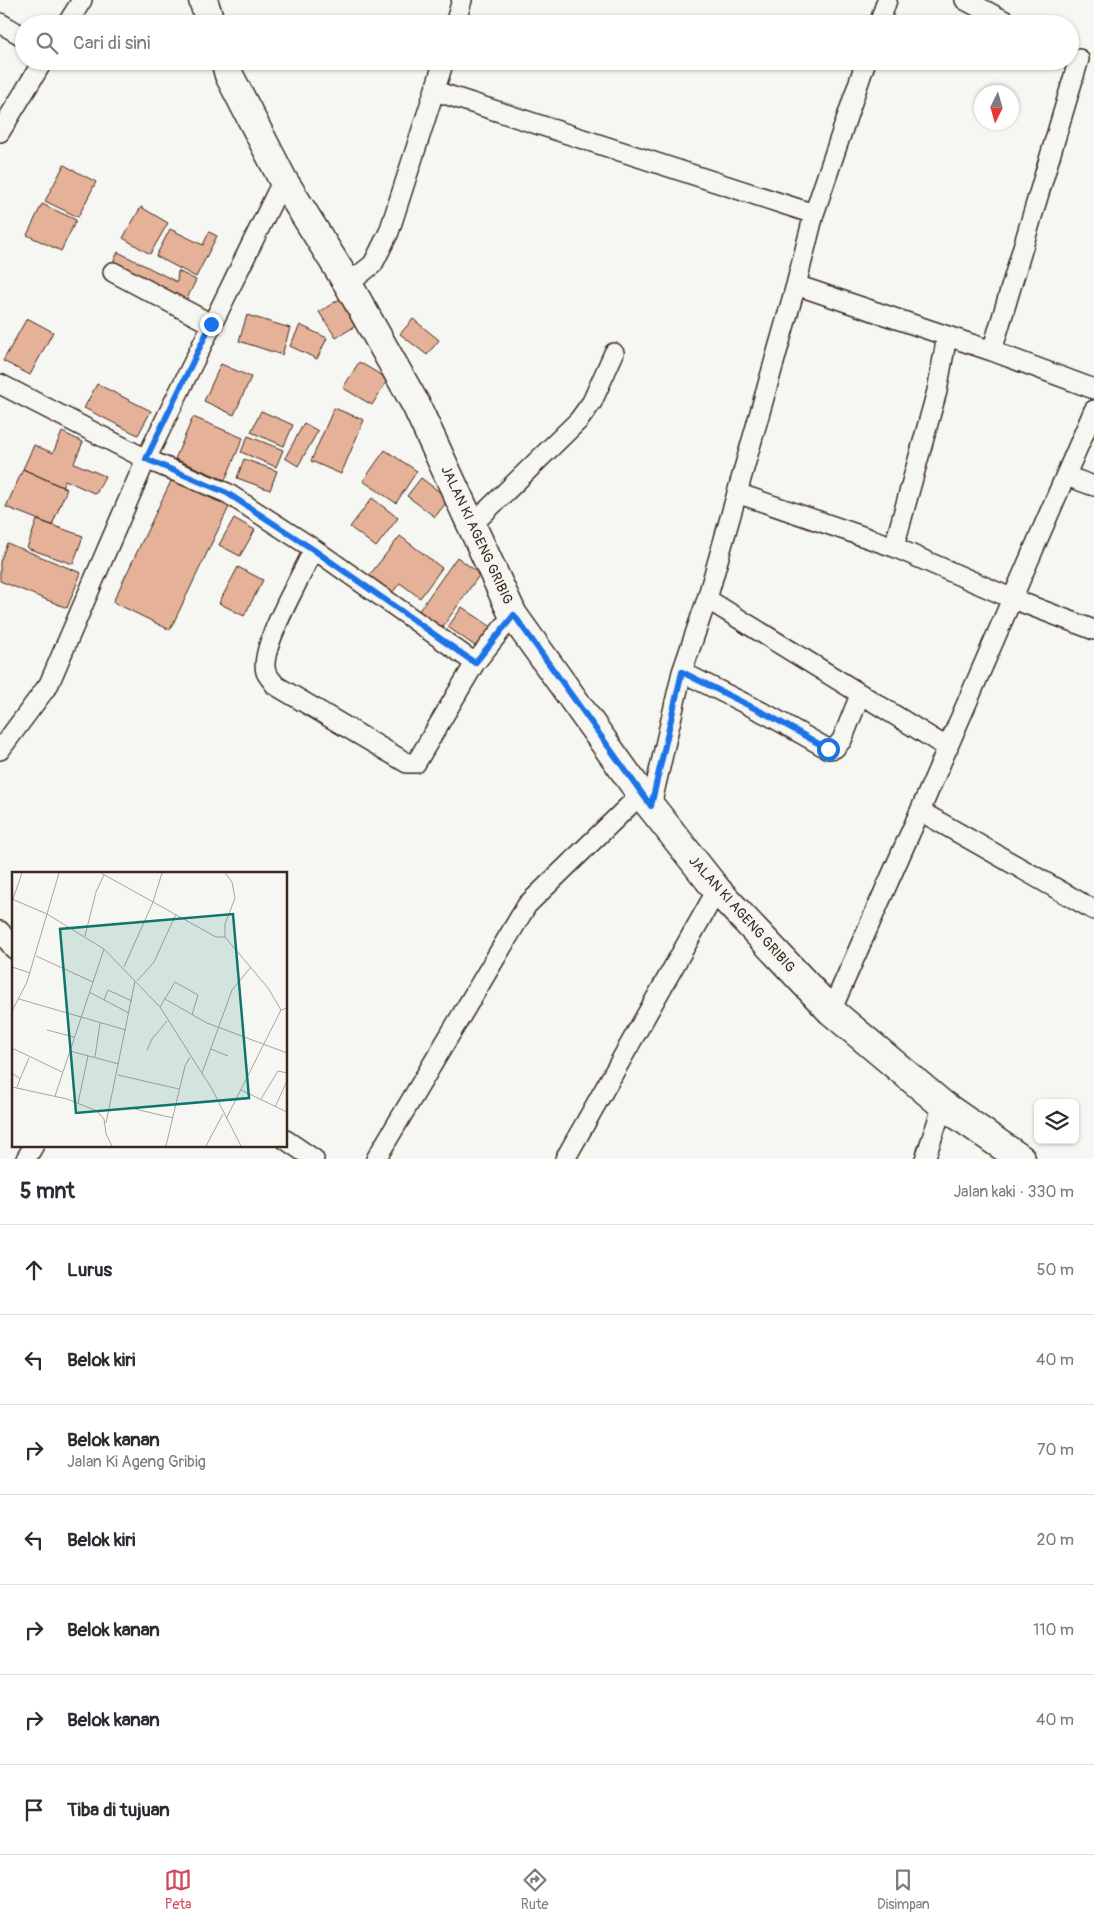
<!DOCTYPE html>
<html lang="id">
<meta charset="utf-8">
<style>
:root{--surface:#fff;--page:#f2f2f3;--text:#2b2b33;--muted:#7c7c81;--line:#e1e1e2;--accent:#d1495b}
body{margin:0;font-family:Pangolin,sans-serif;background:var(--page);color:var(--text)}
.controls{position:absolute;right:15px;bottom:15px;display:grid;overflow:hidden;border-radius:8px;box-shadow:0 1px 4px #0004}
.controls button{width:45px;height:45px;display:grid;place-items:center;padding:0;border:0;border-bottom:1px solid var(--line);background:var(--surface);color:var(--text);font:25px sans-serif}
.compass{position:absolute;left:974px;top:85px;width:45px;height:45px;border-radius:50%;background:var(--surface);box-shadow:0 1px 4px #0004;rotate:185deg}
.stop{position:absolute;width:15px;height:15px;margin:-11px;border:4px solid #1a73e8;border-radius:50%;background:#fff}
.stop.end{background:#1a73e8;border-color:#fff;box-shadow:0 1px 5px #0008}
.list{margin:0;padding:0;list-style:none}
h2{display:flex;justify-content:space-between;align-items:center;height:65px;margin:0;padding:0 20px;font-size:21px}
h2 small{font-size:16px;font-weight:400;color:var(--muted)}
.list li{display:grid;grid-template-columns:32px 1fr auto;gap:15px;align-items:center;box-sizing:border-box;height:90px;padding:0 20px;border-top:1px solid var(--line)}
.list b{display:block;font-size:19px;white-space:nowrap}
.list p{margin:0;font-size:16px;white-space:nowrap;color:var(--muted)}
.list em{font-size:16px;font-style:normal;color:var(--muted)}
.icon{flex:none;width:28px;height:28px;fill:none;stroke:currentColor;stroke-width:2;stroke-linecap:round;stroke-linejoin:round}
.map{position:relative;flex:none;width:1094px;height:1159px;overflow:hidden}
.search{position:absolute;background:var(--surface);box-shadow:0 1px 4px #0004;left:15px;right:15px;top:15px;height:55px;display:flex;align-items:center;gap:12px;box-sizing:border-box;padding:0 18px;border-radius:28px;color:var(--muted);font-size:19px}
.sheet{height:695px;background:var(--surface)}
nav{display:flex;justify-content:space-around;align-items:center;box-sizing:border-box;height:70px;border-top:1px solid var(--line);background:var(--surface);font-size:14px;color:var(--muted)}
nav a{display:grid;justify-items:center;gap:2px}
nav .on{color:var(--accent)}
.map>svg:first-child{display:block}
.building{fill:#e5b198;stroke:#3b2a1e}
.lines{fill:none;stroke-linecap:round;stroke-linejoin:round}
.minor-casing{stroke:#3b2a1e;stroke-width:22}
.primary-casing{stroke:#3b2a1e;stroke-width:31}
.minor{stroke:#f6f6f2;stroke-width:19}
.primary{stroke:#f6f6f2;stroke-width:28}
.route{stroke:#1a73e8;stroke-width:6}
.labels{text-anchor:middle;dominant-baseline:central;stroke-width:4;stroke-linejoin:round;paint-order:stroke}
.street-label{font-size:14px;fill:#3b2a1e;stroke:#f6f6f2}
.inset-road{fill:none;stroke:#aba49d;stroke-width:1}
.view{fill:#0f766e;fill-opacity:0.15;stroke:#0f766e;stroke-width:2.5}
.inset-edge{fill:none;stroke:#3b2a1e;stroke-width:2.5}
</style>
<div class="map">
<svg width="1094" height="1159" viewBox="0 0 1094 1159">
<rect width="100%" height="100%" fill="#f6f6f2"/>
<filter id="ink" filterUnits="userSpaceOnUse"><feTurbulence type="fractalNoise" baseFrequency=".02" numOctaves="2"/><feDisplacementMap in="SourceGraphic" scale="10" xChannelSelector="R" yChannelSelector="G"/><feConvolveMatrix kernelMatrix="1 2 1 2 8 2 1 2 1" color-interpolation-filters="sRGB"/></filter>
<g filter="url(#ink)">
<!-- building -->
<path class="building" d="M64,165L96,182L78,217L45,201Z
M42,204L76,220L61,251L27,235Z
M141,207L168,223L150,254L123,238Z
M170,229L203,245L209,232L217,236L196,277L156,256Z
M118,252L177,282L178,271L196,280L185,303L111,266Z
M343,297L360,323L336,338L319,312Z
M247,315L290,328L282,355L239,341Z
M27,318L53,332L30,375L3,361Z
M413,319L439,340L427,355L400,334Z
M300,325L327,338L317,359L290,346Z
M359,362L388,379L372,405L343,388Z
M221,364L251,377L234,415L204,401Z
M97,384L151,411L138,435L84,408Z
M334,408L364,420L341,474L311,461Z
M261,411L293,425L284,446L251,432Z
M193,417L243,438L225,480L175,459Z
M304,423L318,431L298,466L285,458Z
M62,432L83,442L74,463L105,476L96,494L65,480L62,487L23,469L34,445L53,453Z
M248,436L283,450L276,467L241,452Z
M385,450L417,471L396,503L363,481Z
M244,459L277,471L270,490L237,478Z
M23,469L67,489L52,525L6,507Z
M421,478L449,499L435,517L407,496Z
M172,479L229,507L170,630L113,602Z
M372,498L398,518L376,547L350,527Z
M234,518L255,530L240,556L219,545Z
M37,520L83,536L73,564L27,548Z
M400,536L442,568L420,598L400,583L391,594L368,577Z
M7,543L81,573L67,608L0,581V562Z
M457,557L480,574L441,629L418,612Z
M238,567L263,580L244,616L219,603Z
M462,607L493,628L478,648L448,627Z"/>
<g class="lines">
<!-- minor casing -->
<g class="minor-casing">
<path id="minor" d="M965,0L1011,24
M0,23L24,37
M67,24L82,0
M455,24L462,0
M879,24L887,0
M435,91L814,214
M0,132L43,61
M113,272L211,324
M348,284L373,264L389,232L444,61
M796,285L992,351L1094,389
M992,351L1079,59
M0,384L146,459L227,493L314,549L475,663
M1066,476L1094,486
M737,493L894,547L1013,599L1094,630
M472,525L579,420L592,402L614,353
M894,547L937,391L947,336
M314,549C303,573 258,649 266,672C268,677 273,681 275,685L407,763H416L475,663L513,615
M707,599L948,748
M682,672L770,716L828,749L835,748L842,740L860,695
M0,750L49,684L146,459L283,180
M651,806L682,672L707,599L796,285L814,214L866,61
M920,811L1094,910
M0,931L14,949
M831,1011L920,811L1094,410
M286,1140L314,1159
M26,1159L34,1145
M376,1159L527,905L641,794
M565,1159L717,890
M925,1159L943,1105"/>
</g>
<!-- primary casing -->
<g class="primary-casing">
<path id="primary" d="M203,0L211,24
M225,61L229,75L283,180L348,284L416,405L513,615L641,794L717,890L831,1011L943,1105L1021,1159"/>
</g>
<!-- minor -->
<use href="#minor" class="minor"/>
<!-- primary -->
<use href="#primary" class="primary"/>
</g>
</g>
<g class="lines" filter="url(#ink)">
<!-- route -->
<path class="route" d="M211,324L146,459L227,493L314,550L475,663L514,615L651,806L682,672L770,716L828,749"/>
</g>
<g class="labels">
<!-- street labels -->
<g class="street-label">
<text transform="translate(477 535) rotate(65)">JALAN KI AGENG GRIBIG</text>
<text transform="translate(742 914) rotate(48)">JALAN KI AGENG GRIBIG</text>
</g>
</g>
<!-- overview -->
<g transform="translate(12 872)">
<rect width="275" height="275" fill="#f6f6f2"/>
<path class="inset-road" d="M89,1L204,65H213M213,1L220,10L223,26L213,52V65L256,116L269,138L275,136M0,27L35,42M1,27L10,1M35,42L92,77L148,135L200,217L229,274M73,64L84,20L92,3M24,84L81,110M0,95L18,101M112,95L141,30L150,1M125,109L142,90L164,42M77,120L117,141M7,127L114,158M153,127L195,151L275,181M92,128L96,118L120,129M148,135L163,110L186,123L180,143M0,139L15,110L47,1M35,158L62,165M0,176L50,200M199,177L216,184M135,178L140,167L155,149M58,179L107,192M83,185L88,151M0,201L8,207L5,215M190,201L220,118L239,95M106,203L167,217M8,207L17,186M0,215L55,227L85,239L92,247L94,262L100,274M229,218L275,240M43,224L92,77M249,227L266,199L275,201M66,231L76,184M263,235L275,209M123,237L161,246M214,247L269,138M94,251L123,109M154,274L173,194L178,185M194,274L211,242"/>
<path class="view" d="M221,42L237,226L64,241L48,57Z"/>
<rect width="275" height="275" class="inset-edge"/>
</g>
</svg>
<div class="controls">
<button><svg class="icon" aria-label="layers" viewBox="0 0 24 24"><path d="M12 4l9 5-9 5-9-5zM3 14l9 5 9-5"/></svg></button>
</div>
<svg class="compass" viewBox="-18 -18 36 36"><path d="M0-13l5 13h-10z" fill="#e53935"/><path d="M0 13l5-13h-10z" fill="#7c7c81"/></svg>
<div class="stop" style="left:828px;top:749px"></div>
<div class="stop end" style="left:211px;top:324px"></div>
<div class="search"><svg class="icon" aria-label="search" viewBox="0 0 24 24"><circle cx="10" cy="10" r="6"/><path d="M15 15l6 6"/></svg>Cari di sini</div>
</div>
<section class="sheet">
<h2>5 mnt<small>Jalan kaki · 330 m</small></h2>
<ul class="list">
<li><svg class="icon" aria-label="ahead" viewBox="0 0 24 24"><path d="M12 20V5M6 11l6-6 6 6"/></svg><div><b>Lurus</b></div><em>50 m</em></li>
<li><svg class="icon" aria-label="left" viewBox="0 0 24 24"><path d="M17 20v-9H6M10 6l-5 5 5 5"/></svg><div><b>Belok kiri</b></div><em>40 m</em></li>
<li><svg class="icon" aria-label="right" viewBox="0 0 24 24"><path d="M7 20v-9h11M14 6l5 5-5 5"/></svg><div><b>Belok kanan</b><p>Jalan Ki Ageng Gribig</p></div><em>70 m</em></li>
<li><svg class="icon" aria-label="left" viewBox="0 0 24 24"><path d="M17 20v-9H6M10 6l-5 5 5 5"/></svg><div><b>Belok kiri</b></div><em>20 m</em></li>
<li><svg class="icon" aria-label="right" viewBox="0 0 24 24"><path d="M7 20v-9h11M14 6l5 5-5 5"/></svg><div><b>Belok kanan</b></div><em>110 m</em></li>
<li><svg class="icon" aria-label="right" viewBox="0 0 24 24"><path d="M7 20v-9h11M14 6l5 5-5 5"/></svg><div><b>Belok kanan</b></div><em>40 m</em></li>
<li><svg class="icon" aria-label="arrive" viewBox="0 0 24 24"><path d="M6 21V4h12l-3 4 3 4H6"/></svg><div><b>Tiba di tujuan</b></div></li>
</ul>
</section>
<nav>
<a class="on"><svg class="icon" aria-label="map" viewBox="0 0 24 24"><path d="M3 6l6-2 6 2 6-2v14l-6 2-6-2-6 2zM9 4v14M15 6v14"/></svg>Peta</a>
<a><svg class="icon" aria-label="directions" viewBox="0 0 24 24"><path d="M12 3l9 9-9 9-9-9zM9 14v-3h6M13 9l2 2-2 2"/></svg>Rute</a>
<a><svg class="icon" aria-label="saved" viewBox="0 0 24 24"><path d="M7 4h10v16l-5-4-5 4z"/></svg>Disimpan</a>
</nav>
